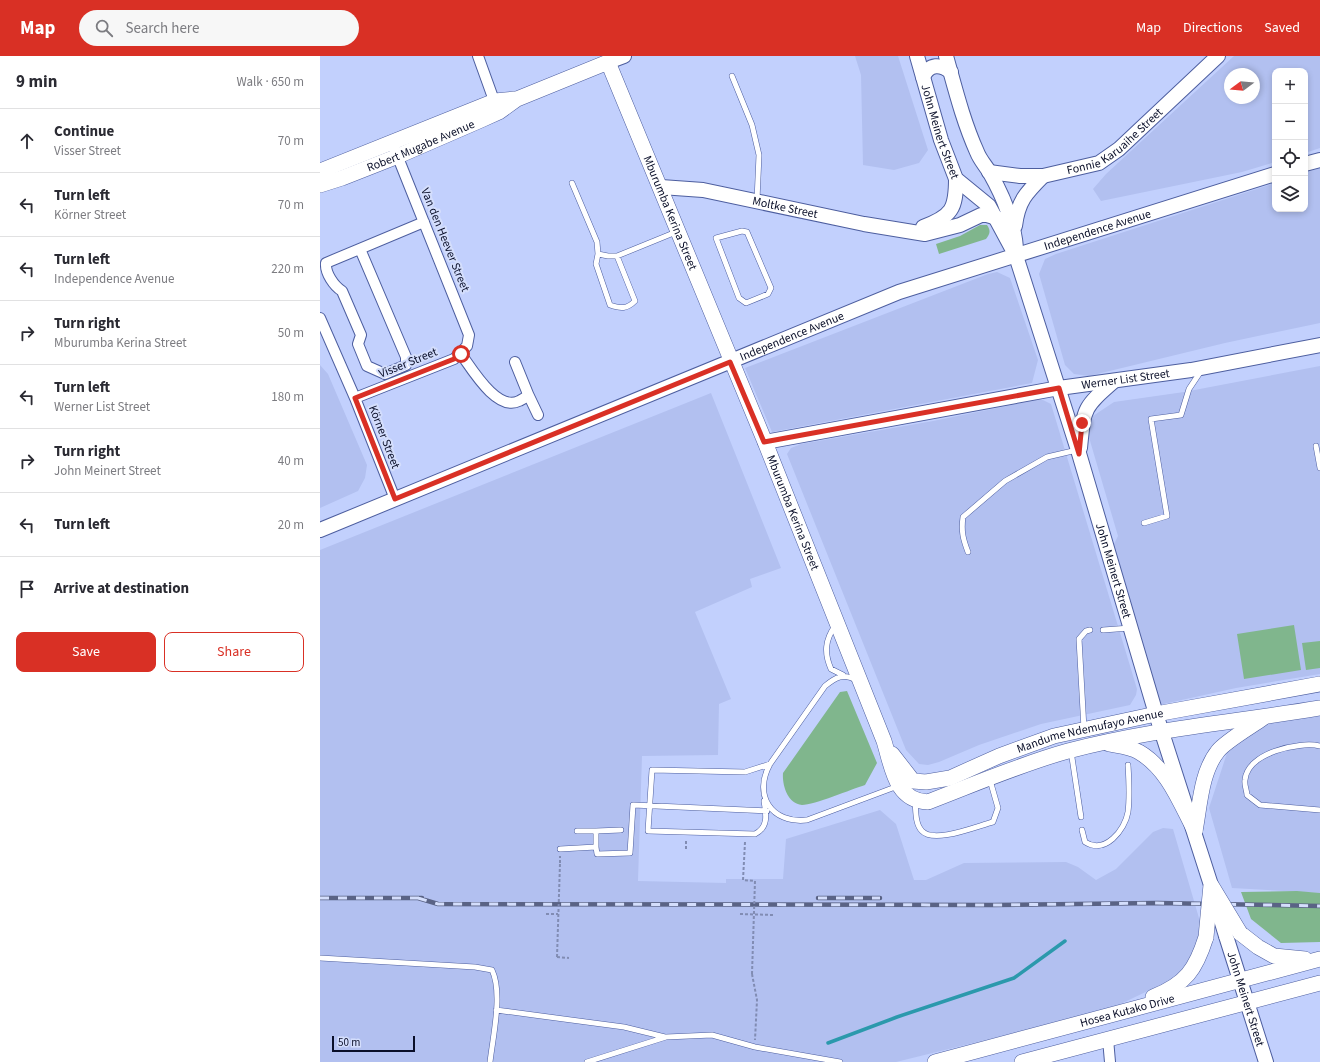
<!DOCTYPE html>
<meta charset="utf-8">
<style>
:root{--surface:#fff;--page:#f7f7f7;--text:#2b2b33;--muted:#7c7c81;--line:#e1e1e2;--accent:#d93025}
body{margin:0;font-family:"Source Sans 3",sans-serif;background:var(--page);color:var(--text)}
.controls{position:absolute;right:12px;top:12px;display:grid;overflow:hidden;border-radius:8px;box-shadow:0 2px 6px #0003}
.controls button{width:36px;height:36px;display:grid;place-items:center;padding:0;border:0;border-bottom:1px solid var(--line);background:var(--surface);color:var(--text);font:20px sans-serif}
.compass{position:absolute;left:904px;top:12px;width:36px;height:36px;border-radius:50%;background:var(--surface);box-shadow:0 2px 6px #0003;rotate:254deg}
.scale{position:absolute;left:12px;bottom:10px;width:83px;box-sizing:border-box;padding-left:4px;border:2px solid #0a0f29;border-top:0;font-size:11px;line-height:14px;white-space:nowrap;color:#0a0f29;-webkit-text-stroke:3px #d4defc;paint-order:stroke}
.stop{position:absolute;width:12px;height:12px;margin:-9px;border:3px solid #d93025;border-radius:50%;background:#fff}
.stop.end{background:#d93025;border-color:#fff;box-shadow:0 1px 4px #0008}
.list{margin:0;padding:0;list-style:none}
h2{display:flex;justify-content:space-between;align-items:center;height:52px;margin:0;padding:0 16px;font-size:17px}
h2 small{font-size:13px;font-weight:400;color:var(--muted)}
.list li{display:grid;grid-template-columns:26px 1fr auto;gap:12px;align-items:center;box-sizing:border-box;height:64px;padding:0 16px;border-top:1px solid var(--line)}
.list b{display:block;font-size:15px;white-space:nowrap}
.list p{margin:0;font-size:13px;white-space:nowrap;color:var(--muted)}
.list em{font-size:13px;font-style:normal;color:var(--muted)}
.actions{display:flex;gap:8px;padding:12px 16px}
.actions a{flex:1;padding:9px 0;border:1px solid var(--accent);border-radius:8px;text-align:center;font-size:14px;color:var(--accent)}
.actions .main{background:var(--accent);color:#fff}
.icon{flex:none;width:22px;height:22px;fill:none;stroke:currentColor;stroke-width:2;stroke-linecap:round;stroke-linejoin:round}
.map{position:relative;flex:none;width:1000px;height:1006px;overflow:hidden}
header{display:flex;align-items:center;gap:24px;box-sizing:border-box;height:56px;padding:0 20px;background:var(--accent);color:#fff}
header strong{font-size:19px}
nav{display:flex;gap:22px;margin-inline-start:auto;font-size:14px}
.search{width:280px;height:36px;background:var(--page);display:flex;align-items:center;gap:10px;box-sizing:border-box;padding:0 14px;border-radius:22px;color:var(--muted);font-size:15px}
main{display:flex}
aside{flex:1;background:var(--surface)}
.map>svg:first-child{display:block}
.built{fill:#b2c0f0;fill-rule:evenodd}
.green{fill:#80b68d}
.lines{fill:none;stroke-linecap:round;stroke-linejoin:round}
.stream{stroke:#2b99ac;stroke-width:3.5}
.lane-casing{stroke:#4d5e9f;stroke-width:6}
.street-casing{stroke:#4d5e9f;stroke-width:12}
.secondary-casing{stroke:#4d5e9f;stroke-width:16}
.primary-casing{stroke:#4d5e9f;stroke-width:16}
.path{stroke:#818cb3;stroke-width:2;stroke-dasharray:3 2;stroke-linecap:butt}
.lane{stroke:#fff;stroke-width:5}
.street{stroke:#fff;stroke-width:10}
.secondary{stroke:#fff;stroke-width:14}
.primary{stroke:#fff;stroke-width:15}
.rail-casing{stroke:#5a6385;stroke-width:4.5}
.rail{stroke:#d4defc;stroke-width:3;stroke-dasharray:9;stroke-linecap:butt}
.secondary-bridge-casing{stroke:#4d5e9f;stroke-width:16;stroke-linecap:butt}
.primary-bridge-casing{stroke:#4d5e9f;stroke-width:16;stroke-linecap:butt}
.path-bridge{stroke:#818cb3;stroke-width:2;stroke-dasharray:3 2;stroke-linecap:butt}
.secondary-bridge{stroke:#fff;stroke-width:14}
.primary-bridge{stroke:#fff;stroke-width:15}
.route{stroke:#d93025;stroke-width:5}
.labels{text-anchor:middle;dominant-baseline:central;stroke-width:4;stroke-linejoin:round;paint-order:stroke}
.street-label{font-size:12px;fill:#0a0f29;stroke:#d4defc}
</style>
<header>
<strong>Map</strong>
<div class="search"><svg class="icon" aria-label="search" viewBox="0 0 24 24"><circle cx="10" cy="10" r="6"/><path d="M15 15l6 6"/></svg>Search here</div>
<nav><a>Map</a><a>Directions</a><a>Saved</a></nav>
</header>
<main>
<aside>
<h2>9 min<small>Walk · 650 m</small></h2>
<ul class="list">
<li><svg class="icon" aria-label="ahead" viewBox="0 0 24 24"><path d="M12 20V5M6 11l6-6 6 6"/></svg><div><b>Continue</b><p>Visser Street</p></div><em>70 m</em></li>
<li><svg class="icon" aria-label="left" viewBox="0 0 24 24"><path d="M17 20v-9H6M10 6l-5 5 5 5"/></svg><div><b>Turn left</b><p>Körner Street</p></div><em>70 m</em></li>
<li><svg class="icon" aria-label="left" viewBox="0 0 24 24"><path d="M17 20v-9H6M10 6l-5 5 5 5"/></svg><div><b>Turn left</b><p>Independence Avenue</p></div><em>220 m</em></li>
<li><svg class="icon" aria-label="right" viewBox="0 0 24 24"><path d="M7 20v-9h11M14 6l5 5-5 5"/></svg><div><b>Turn right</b><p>Mburumba Kerina Street</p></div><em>50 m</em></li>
<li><svg class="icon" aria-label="left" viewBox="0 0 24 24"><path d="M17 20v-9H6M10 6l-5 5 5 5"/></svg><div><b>Turn left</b><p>Werner List Street</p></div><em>180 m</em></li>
<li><svg class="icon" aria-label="right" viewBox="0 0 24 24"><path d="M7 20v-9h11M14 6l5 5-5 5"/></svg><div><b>Turn right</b><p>John Meinert Street</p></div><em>40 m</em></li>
<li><svg class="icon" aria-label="left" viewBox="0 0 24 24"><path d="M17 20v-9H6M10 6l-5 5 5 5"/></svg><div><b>Turn left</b></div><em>20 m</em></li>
<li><svg class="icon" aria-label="arrive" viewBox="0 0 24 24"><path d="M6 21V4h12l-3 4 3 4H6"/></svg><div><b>Arrive at destination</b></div></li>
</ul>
<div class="actions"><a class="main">Save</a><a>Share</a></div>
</aside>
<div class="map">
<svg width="1000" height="1006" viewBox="0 0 1000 1006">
<rect width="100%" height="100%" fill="#c2d0fd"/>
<!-- built -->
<path class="built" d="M535,0H578L608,94L599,107L574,114L543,109L541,19Z
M914,0H1000V92L985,97V15H955V106L922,116L781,145L773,133L786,118ZM910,18H934V42H910Z
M1000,112V267L905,287L769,320L754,318L745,309L719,218L725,203L736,198L955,127V153H985V117Z
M677,216L690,222L718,304L712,327L452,376L425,312L668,218Z
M0,309L8,318L47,409L45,422L38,435L0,452Z
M1000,310V618L916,632L839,649L793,490L798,480L768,378L773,360L794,346L864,336Z
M391,337L461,512L430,523L432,531L375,556L411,643L399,648L398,699L322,700L318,825L406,827V823H463L466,783L560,754L576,768L594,824H606L644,807L746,806L758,811L776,824L796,813L833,776L843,772L853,773L881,869L878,900L857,921L788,954L576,1006H0V494Z
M716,344H723L731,348L817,633L816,639L810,649L721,668L659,689L619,706L608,709L599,708L586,694L467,398L471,392L481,388L613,365Z
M1000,659V837L912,832L889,752L907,697L946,668Z"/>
<!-- green -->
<path class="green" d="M660,169H667C671,175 670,178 666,183L619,198L616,188L640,180Z
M974,569L981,614L924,623L917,578Z
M1000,585V612L986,614L982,587Z
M527,635L557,707L545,729C532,733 494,749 482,749C467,748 462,728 463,717L520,636Z
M977,835L1000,837V886L961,887L931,863L921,836Z"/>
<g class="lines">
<!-- stream -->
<path class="stream" d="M508,987L577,961L694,922L745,885"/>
<!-- lane casing -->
<g class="lane-casing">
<path id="lane" d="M412,20L432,69L439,99L437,144
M252,127L277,186L278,198L276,208L290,249C301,253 307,253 315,245L297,200L356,176
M422,175L427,176L451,232L448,238L426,247L419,242L396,182Z
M278,198L288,200H297
M996,390L1000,412
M824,467L847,460L831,363L861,359L869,333L881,315
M648,496C643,483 641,475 643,461L685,425L727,401L757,394
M515,570C505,584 504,597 511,613L523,619
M783,574L810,572
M536,624C523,617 516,621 505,630L450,708C433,739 451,768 487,764L578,730
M764,673L759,583L766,575L770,574
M1000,690C979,685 927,697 925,724C924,729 927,735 927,739L940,749L1000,754
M751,695L761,761
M444,745C446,758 449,771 435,778L328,775L332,714L425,716L450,708
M595,745C596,755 595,768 602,775C614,788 657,770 673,766L678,752L670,724
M762,774L765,786C785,799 805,774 808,756C810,740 809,725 808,709
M257,775H276
M276,791V775L301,774
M240,793L276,791L277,798L310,797L313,749L447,755
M0,902L155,911L172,914C183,937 173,980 170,1006
M176,954L304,971L345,981
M267,1006L346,981L392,979L435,991L520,1006"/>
</g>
<!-- street casing -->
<g class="street-casing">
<path id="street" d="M158,0L176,50
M40,193L86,301V309L65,318L47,310L38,288L41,279L22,235C14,230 5,217 6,207L104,166
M0,262L35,342L75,443
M141,298C152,313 177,356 199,345C203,343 206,342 208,338L195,306
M208,338L218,359
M35,342L134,303L147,290L149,279L75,94
M788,983L790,1006"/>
</g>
<!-- secondary casing -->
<g class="secondary-casing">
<g id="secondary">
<path id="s1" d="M597,0L621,84L636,123L669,150L696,200L758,394L836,658L891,829"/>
<path d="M626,0C635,32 643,65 657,96C660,104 666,110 670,117C683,140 694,165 696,192"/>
<path d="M288,6L304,0"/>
<path d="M603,21C609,7 621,8 631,16"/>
<path d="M985,108L1000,104"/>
<path id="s2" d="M669,116L700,120H723L779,107L799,93L898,0"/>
<path id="s3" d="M341,131L383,134L544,168L605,178L640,169L661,159H667L677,162"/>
<path d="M695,170C698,145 706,137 723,120"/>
<path d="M603,171C632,160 636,153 636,123"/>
<path id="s4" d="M445,386L739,332L871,314L1000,289"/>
<path d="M760,392C764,352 763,352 794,325"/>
<path id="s5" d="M0,474L579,236L955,118"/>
<path id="s6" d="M906,880L946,1006"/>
</g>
</g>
<!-- primary casing -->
<g class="primary-casing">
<g id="primary">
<path d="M0,115L175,45L194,43"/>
<path id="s7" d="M0,129L22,122L78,100L161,64L179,56L197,43L288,6L445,386L564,685C572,711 575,745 608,746C655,728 701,708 748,695C831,673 916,666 1000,652"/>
<path d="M789,688C799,690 810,691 819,696C848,713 860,747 875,775"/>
<path id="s8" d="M572,698L593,725L606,726L630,722L679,700L734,680L836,658L1000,628"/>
<path d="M875,775C880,749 881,716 898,695C906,685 932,670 943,662"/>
<path d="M920,877L938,891L954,900L985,903"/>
<path d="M833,941C866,928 876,913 886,881"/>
<path id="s9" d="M615,1006L1000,903"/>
<path d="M702,1006L1000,927"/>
</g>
</g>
<!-- path -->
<path class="path" d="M425,786L423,824L435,825
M366,793V783
M240,807V800
M226,858H238
M420,858L454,859
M237,901L249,902
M432,918L437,944L435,984"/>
<!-- lane -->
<use href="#lane" class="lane"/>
<!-- street -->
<use href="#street" class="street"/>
<!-- secondary -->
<use href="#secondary" class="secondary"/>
<!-- primary -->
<use href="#primary" class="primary"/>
<!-- rail casing -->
<g class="rail-casing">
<path id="rail" d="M0,842H102
M98,842L118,848L674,849L837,847L1000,850
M498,842H560"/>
</g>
<!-- rail -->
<use href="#rail" class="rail"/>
<!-- secondary-bridge casing -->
<g class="secondary-bridge-casing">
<path id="secondary-bridge" d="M894,841L906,880"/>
</g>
<!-- primary-bridge casing -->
<g class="primary-bridge-casing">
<path id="primary-bridge" d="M891,829L920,877
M886,881L891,829"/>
</g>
<!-- path-bridge -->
<path class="path-bridge" d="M237,901L240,807
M432,918L435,825"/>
<!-- secondary-bridge -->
<use href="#secondary-bridge" class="secondary-bridge"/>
<!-- primary-bridge -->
<use href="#primary-bridge" class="primary-bridge"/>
</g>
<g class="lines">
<!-- route -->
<path class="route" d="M141,298L134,303L35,342L75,443L410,306L444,386L739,332L759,398L762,367"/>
</g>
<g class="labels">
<!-- street labels -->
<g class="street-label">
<text stroke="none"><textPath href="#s1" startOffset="79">John Meinert Street</textPath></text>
<text stroke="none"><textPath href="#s2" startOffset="136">Fonnie Karuaihe Street</textPath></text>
<text stroke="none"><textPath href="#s7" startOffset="108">Robert Mugabe Avenue</textPath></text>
<text stroke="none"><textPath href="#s3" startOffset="126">Moltke Street</textPath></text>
<text stroke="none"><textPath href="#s7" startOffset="477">Mburumba Kerina Street</textPath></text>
<text stroke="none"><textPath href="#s5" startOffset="834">Independence Avenue</textPath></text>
<text transform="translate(125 184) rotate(68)">Van den Heever Street</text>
<text stroke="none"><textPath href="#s5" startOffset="510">Independence Avenue</textPath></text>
<text transform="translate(88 307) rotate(-22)">Visser Street</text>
<text stroke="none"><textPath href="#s4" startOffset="366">Werner List Street</textPath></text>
<text transform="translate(64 381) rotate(69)">Körner Street</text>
<text stroke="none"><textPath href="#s7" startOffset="801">Mburumba Kerina Street</textPath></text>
<text stroke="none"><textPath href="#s1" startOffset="558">John Meinert Street</textPath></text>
<text stroke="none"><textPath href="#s8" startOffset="220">Mandume Ndemufayo Avenue</textPath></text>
<text stroke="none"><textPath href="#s6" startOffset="66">John Meinert Street</textPath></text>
<text stroke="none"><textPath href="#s9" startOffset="199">Hosea Kutako Drive</textPath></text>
</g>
</g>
</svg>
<div class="controls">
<button>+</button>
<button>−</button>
<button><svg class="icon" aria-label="locate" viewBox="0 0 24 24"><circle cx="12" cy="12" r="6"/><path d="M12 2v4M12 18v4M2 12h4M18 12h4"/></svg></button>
<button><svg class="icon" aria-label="layers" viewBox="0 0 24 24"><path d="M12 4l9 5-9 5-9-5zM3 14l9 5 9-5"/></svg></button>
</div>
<svg class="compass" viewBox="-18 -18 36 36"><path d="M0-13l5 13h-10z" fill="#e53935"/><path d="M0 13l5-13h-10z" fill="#7c7c81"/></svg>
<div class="scale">50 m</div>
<div class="stop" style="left:141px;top:298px"></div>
<div class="stop end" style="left:762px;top:367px"></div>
</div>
</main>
